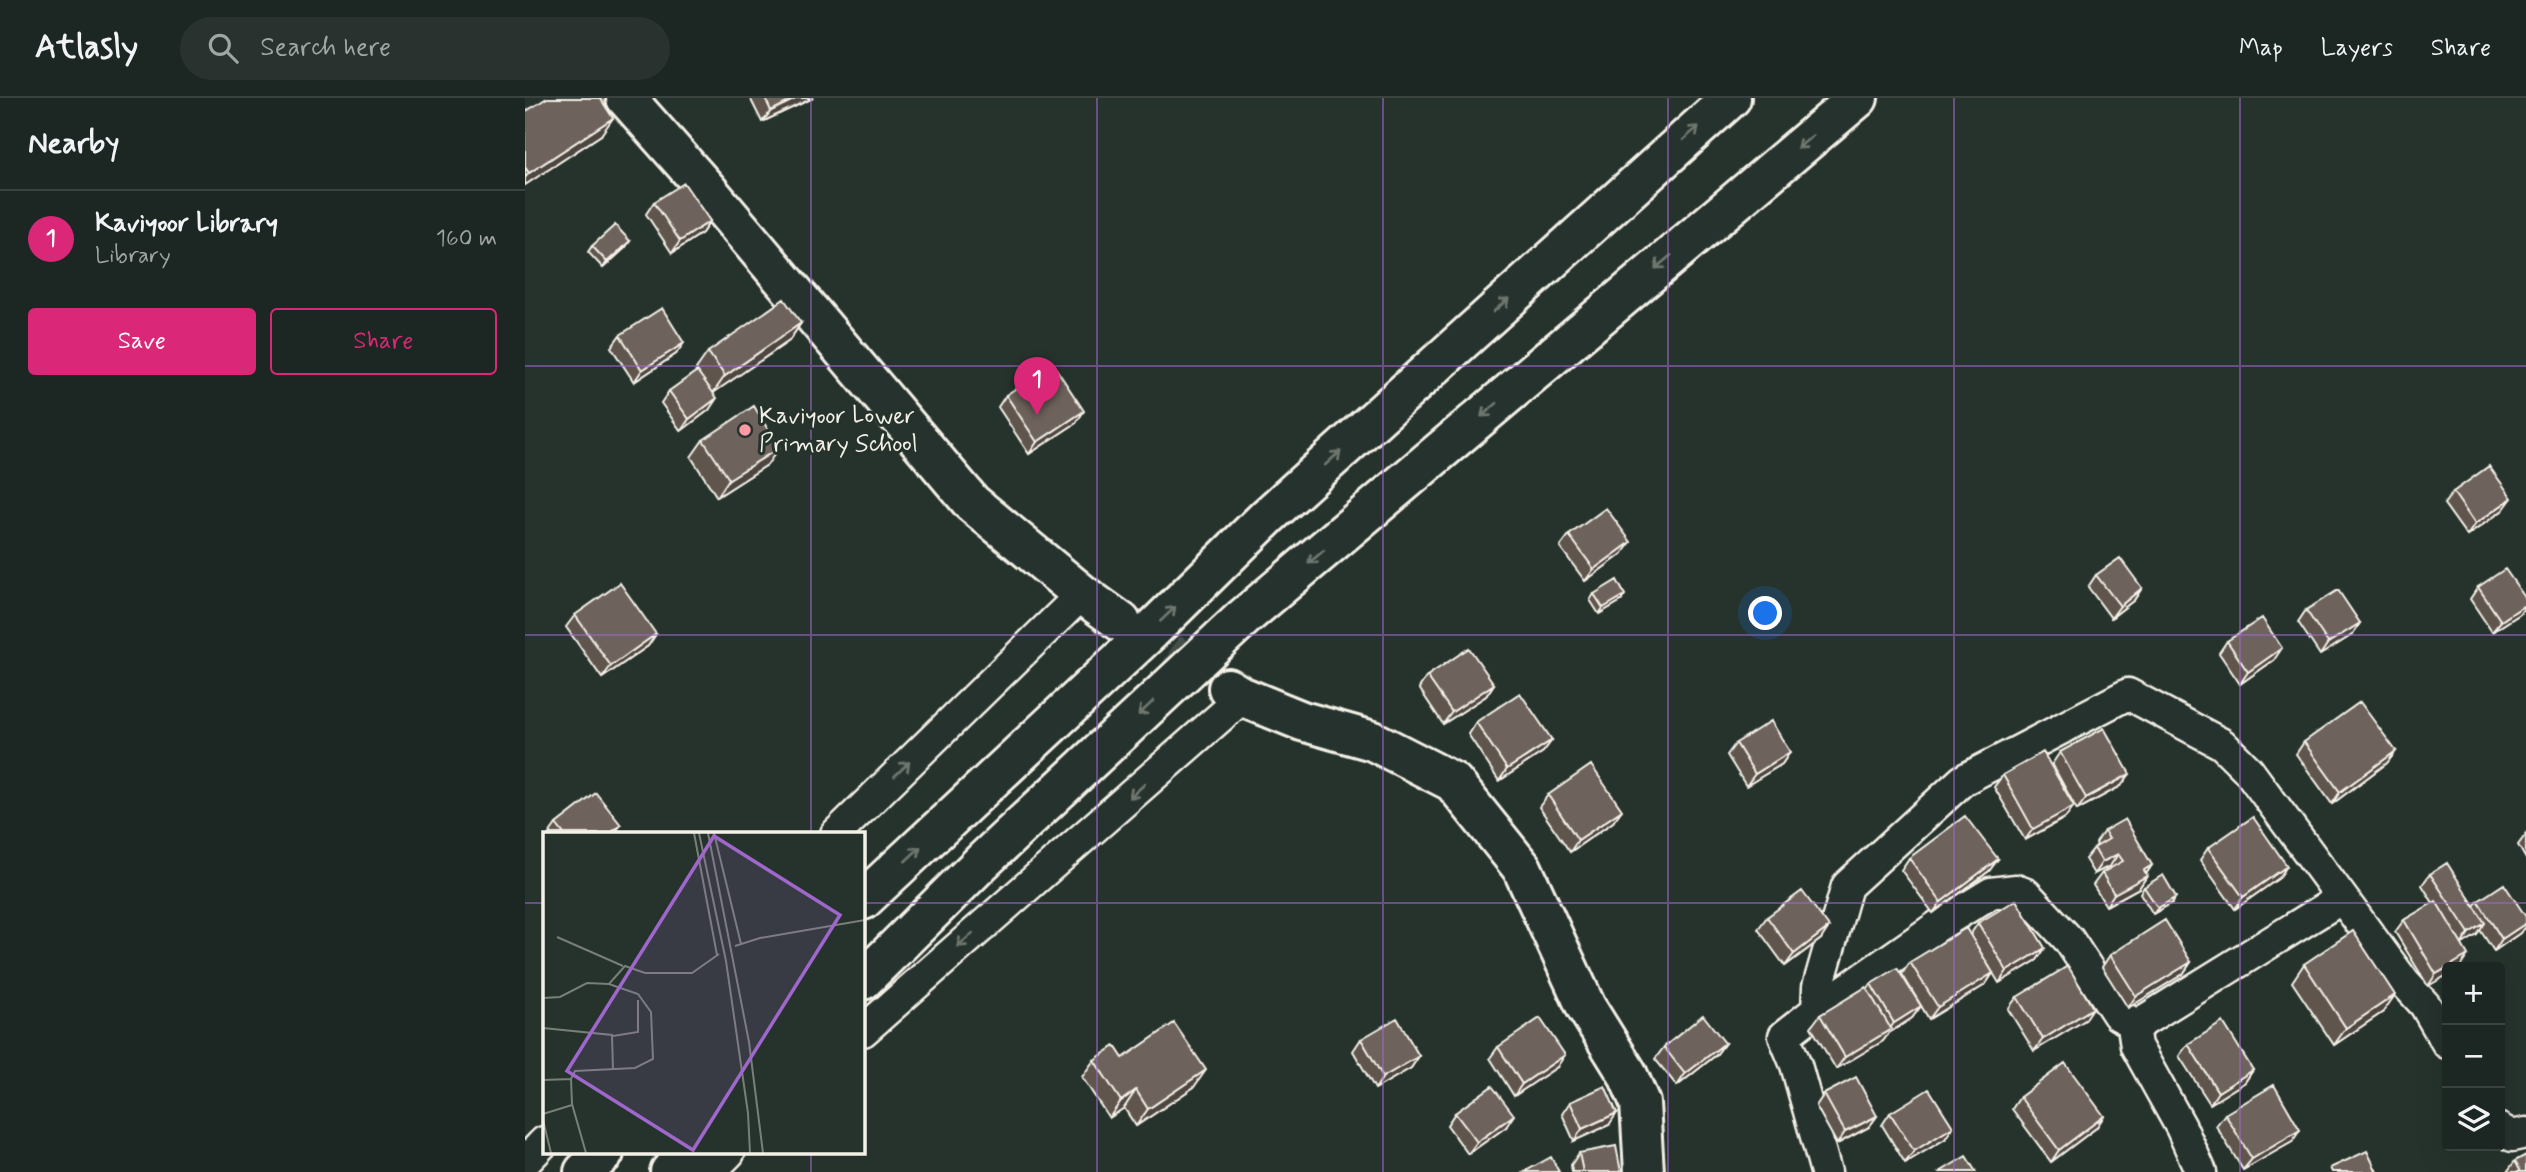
<!DOCTYPE html>
<meta charset="utf-8">
<style>
:root{--surface:#1c2622;--page:#29322f;--text:#f1f3f6;--muted:#a0a5a5;--line:#3a4340;--accent:#db2777}
body{margin:0;font-family:Mynerve,sans-serif;background:var(--page);color:var(--text)}
.controls{position:absolute;right:21px;bottom:21px;display:grid;overflow:hidden;border-radius:7px;box-shadow:0 7px 28px #0002}
.controls button{width:63px;height:63px;display:grid;place-items:center;padding:0;border:0;border-bottom:2px solid var(--line);background:var(--surface);color:var(--text);font:35px sans-serif}
.you{position:absolute;left:1241px;top:516px;width:24px;height:24px;margin:-18px;border:5px solid #fff;border-radius:50%;background:#1a73e8;box-shadow:0 0 0 10px #1a73e833}
.badge{display:grid;place-items:center;width:46px;height:46px;border-radius:50%;background:var(--accent);color:#fff;font-size:23px;font-weight:700}
.pin{position:absolute;translate:-50% -58px;filter:drop-shadow(0 2px 4px #0008)}
.pin::after{content:'';position:absolute;top:37px;width:24px;height:21px;background:inherit;clip-path:polygon(0 0,100% 0,50% 100%)}
.list{margin:0;padding:0;list-style:none}
h2{display:flex;justify-content:space-between;align-items:center;height:91px;margin:0;padding:0 28px;font-size:30px}
h2 small{font-size:23px;font-weight:400;color:var(--muted)}
.list li{display:grid;grid-template-columns:46px 1fr auto;gap:21px;align-items:center;box-sizing:border-box;height:98px;padding:0 28px;border-top:2px solid var(--line)}
.list b{display:block;font-size:26px;white-space:nowrap}
.list p{margin:0;font-size:23px;white-space:nowrap;color:var(--muted)}
.list em{font-size:23px;font-style:normal;color:var(--muted)}
.actions{display:flex;gap:14px;padding:21px 28px}
.actions a{flex:1;padding:16px 0;border:2px solid var(--accent);border-radius:7px;text-align:center;font-size:24px;color:var(--accent)}
.actions .main{background:var(--accent);color:#fff}
.icon{flex:none;width:38px;height:38px;fill:none;stroke:currentColor;stroke-width:2;stroke-linecap:round;stroke-linejoin:round}
.map{position:relative;flex:none;width:2001px;height:1074px;overflow:hidden}
header{display:flex;align-items:center;gap:42px;box-sizing:border-box;height:98px;padding:0 35px;background:var(--surface);border-bottom:2px solid var(--line)}
header strong{font-size:33px}
nav{display:flex;gap:38px;margin-inline-start:auto;font-size:24px}
.search{width:490px;height:63px;background:var(--page);display:flex;align-items:center;gap:18px;box-sizing:border-box;padding:0 24px;border-radius:38px;color:var(--muted);font-size:26px}
main{display:flex}
aside{flex:1;background:var(--surface)}
.map>svg:first-child{display:block}
.lines{fill:none;stroke-linecap:round;stroke-linejoin:round}
.major-tunnel{stroke:#455049;stroke-width:38;stroke-dasharray:38 19;stroke-linecap:butt}
.minor-casing{stroke:#f4f1e8;stroke-width:35}
.major-casing{stroke:#f4f1e8;stroke-width:44}
.highway-casing{stroke:#f4f1e8;stroke-width:44}
.minor{stroke:#26332d;stroke-width:30}
.major{stroke:#26332d;stroke-width:38}
.highway{stroke:#26332d;stroke-width:38}
.wall{fill:#5f544e;stroke:#f4f1e8;stroke-width:2}
.shaded-wall{fill:#4d4540;stroke:#f4f1e8;stroke-width:2}
.building{fill:#6e625b;stroke:#f4f1e8;stroke-width:2}
.oneway{stroke:#6e766e}
.grid{fill:none;stroke:#9f67cb;stroke-width:2;stroke-opacity:0.55}
.poi-dot{fill:#ff9aa2;stroke:#26332d;stroke-width:2.5}
.labels{text-anchor:middle;dominant-baseline:central;stroke-width:6;stroke-linejoin:round;paint-order:stroke}
.poi-label{font-size:24px;fill:#f4f1e8;stroke:#26332d;text-anchor:start}
.inset-road{fill:none;stroke:#787f78;stroke-width:2}
.view{fill:#9f67cb;fill-opacity:0.15;stroke:#9f67cb;stroke-width:3.5}
.inset-edge{fill:none;stroke:#f4f1e8;stroke-width:3.5}
</style>
<header>
<strong>Atlasly</strong>
<div class="search"><svg class="icon" aria-label="search" viewBox="0 0 24 24"><circle cx="10" cy="10" r="6"/><path d="M15 15l6 6"/></svg>Search here</div>
<nav><a>Map</a><a>Layers</a><a>Share</a></nav>
</header>
<main>
<aside>
<h2>Nearby<small></small></h2>
<ul class="list">
<li><span class="badge">1</span><div><b>Kaviyoor Library</b><p>Library</p></div><em>160 m</em></li>
</ul>
<div class="actions"><a class="main">Save</a><a>Share</a></div>
</aside>
<div class="map">
<svg width="2001" height="1074" viewBox="0 0 2001 1074">
<rect width="100%" height="100%" fill="#26332d"/>
<filter id="ink" filterUnits="userSpaceOnUse"><feTurbulence type="fractalNoise" baseFrequency=".0143" numOctaves="2"/><feDisplacementMap in="SourceGraphic" scale="14" xChannelSelector="R" yChannelSelector="G"/><feConvolveMatrix kernelMatrix="1 2 1 2 8 2 1 2 1" color-interpolation-filters="sRGB"/></filter>
<g filter="url(#ink)">
<g class="lines">
<!-- major-tunnel -->
<path class="major-tunnel" d="M596,524L703,590"/>
<!-- minor casing -->
<g class="minor-casing">
<path id="minor" d="M311,736L557,496
M1292,912L1414,827L1466,795L1491,792L1501,796L1544,842L1593,917L1612,927
M338,933L718,599
M1975,1031L1987,1038L2001,1035
M0,1064L19,1044
M185,1074L204,1055
M1301,1074L1271,967L1259,938L1292,912L1293,889L1322,788L1438,682L1603,596L1697,646L1723,672L1879,884L1900,907L1922,945
M1676,1074L1656,1029L1611,948L1609,935L1612,927L1817,800"/>
</g>
<!-- major casing -->
<g class="major-casing">
<path id="major" d="M101,0L180,89L447,405L557,496L596,524
M703,590L718,599L777,623L848,643L928,684L997,770L1061,909L1102,975L1115,1005L1119,1074"/>
</g>
<!-- highway casing -->
<g class="highway-casing">
<path id="highway" d="M338,802L626,533L743,418L1206,0
M338,882L458,763L718,520L1333,0
M59,1074L79,1055
M145,1074L164,1055"/>
</g>
<!-- minor -->
<use href="#minor" class="minor"/>
<!-- major -->
<use href="#major" class="major"/>
<!-- highway -->
<use href="#highway" class="highway"/>
</g>
<!-- wall -->
<path class="wall" d="M225,0H288L237,24Z
M0,14L76,37L0,87Z
M129,104L185,123L177,135L147,155L121,116Z
M105,143L100,150L78,170L63,154L67,148Z
M276,225L264,243L188,295L184,312L156,333L136,305L144,293L175,277L171,271L183,254Z
M95,237L151,256L109,284L86,249Z
M481,297L551,325L504,356L473,309Z
M178,342L242,367L192,399L166,359Z
M1928,394L1978,412L1942,438L1919,406Z
M1044,437L1097,456L1060,483L1035,449Z
M1571,477L1617,490L1609,502L1586,520L1563,489Z
M1953,489L2001,501V507L1995,516L1967,534L1945,501Z
M1069,496L1096,503L1074,516L1065,502Z
M1781,512L1835,525L1827,537L1795,557L1773,524Z
M50,517L131,536L123,548L77,580L41,529Z
M1702,543L1749,562L1715,586L1694,555Z
M902,578L969,586L961,598L918,626L894,590Z
M951,624L1027,642L1018,654L974,683L943,636Z
M1779,644L1871,653L1862,665L1807,706L1771,656Z
M1211,645L1265,654L1257,666L1221,688L1202,657Z
M1535,654L1596,688L1552,712L1527,666Z
M1478,677L1540,720L1500,742L1469,689Z
M1023,697L1088,724L1045,754L1014,709Z
M31,726L89,736H24Z
M1579,733L1627,767L1621,776L1622,778L1614,790L1581,808L1568,787L1577,775L1586,770L1585,768L1569,776L1560,761L1569,750L1572,747L1571,745Z
M2001,736V761L1993,747Z
M1683,750L1754,780L1710,811L1675,762Z
M1384,760L1473,761L1464,773L1408,815L1376,772Z
M1905,776L1949,808L1953,803L2001,819V827L1995,835L1969,853L1955,832L1952,837L1937,846L1935,869H1922V877L1903,888L1870,834L1879,822L1908,805L1897,787Z
M1619,789L1647,805L1628,816L1615,795Z
M1242,819L1296,841L1260,868L1233,831Z
M1453,825L1520,850L1512,862L1474,885L1445,837Z
M1585,857L1666,864L1658,876L1603,910L1577,869Z
M1385,864L1468,875L1460,887L1404,921L1377,876Z
M1779,866L1858,914L1809,947L1767,884Z
M1346,886L1396,908L1387,920L1364,935L1358,943L1311,971L1286,929L1295,917L1342,891Z
M1492,899L1560,922L1509,953L1483,911Z
M836,941L894,958L886,970L850,991L828,953Z
M1200,945L1191,957L1152,988L1130,961L1139,949Z
M1663,946L1728,972L1720,984L1685,1006L1654,958Z
M973,949L1032,969L989,998L965,960Z
M598,960L669,989L611,1028L599,1010L584,1020L557,979L569,962Z
M1299,996L1352,1018L1344,1029L1312,1046L1291,1008Z
M1495,999L1579,1018L1571,1030L1526,1064L1487,1011Z
M1045,1004L1084,1027L1049,1043L1037,1016Z
M930,1015L981,1029L943,1056L922,1027Z
M1365,1015L1420,1041L1380,1065L1357,1027Z
M1700,1016L1767,1044L1718,1072L1691,1028Z
M1054,1055L1096,1074H1047L1046,1067Z
M1990,1063L2001,1074H1982Z"/>
<!-- shaded-wall -->
<path class="shaded-wall" d="M272,0H288L237,24L246,13Z
M88,20L76,37L0,87V80L4,75Z
M185,123L177,135L147,155L155,143Z
M105,143L100,150L78,170L82,164Z
M276,225L264,243L188,295L200,278Z
M159,245L151,256L109,284L117,272Z
M192,300L184,312L156,333L164,321Z
M559,313L551,325L504,356L512,344Z
M254,350L242,367L192,399L204,381Z
M1987,400L1978,412L1942,438L1950,426Z
M1106,444L1097,456L1060,483L1069,471Z
M1617,490L1609,502L1586,520L1595,508Z
M1100,497L1096,503L1074,516L1078,510Z
M2001,506L1995,516L1967,534L1976,523Z
M1835,525L1827,537L1795,557L1803,545Z
M131,536L123,548L77,580L86,568Z
M1757,550L1749,562L1715,586L1723,574Z
M969,586L961,598L918,626L927,614Z
M1027,642L1018,654L974,683L982,671Z
M1871,653L1862,665L1807,706L1815,694Z
M1265,654L1257,666L1221,688L1230,676Z
M1605,676L1596,688L1552,712L1561,700Z
M1549,708L1540,720L1500,742L1508,731Z
M1097,712L1088,724L1045,754L1053,742Z
M96,727L89,736H84Z
M1593,756L1585,768L1569,776L1577,764Z
M1473,761L1464,773L1408,815L1416,804Z
M1627,767L1619,779L1622,778L1614,790L1581,808L1589,796L1619,772Z
M1762,768L1754,780L1710,811L1718,799Z
M1651,799L1647,805L1628,816L1633,810Z
M1960,825L1952,837L1936,847L1944,835Z
M2001,825V827L1995,835L1969,853L1977,841Z
M1304,829L1296,841L1260,868L1269,856Z
M1520,850L1512,862L1474,885L1482,873Z
M1943,857L1935,869H1923Z
M1666,864L1658,876L1603,910L1611,898Z
M1922,870V877L1903,888L1911,876Z
M1468,875L1460,887L1404,921L1413,909Z
M1870,897L1858,914L1809,947L1821,930Z
M1396,908L1387,920L1364,935L1358,943L1311,971L1320,959L1363,933L1369,925Z
M1568,910L1560,922L1509,953L1518,941Z
M1200,945L1191,957L1152,988L1160,976Z
M1040,957L1032,969L989,998L997,986Z
M894,958L886,970L850,991L858,979Z
M681,972L669,989L611,1028L623,1011Z
M1728,972L1720,984L1685,1006L1693,994Z
M611,992L599,1010L584,1020L596,1003Z
M1092,1015L1084,1027L1049,1043L1057,1031Z
M989,1017L981,1029L943,1056L952,1044Z
M1352,1018L1344,1029L1312,1046L1320,1034Z
M1579,1018L1571,1030L1526,1064L1534,1052Z
M1428,1029L1420,1041L1380,1065L1389,1053Z
M1775,1032L1767,1044L1718,1072L1727,1061Z"/>
<!-- building -->
<path class="building" d="M22,0H75L88,20L4,75L0,69V14Z
M240,0H272L246,13Z
M159,85L185,123L155,143L129,104Z
M90,127L105,143L82,164L67,148Z
M259,201L276,225L200,278L183,254Z
M137,210L159,245L117,272L95,237Z
M528,266L559,313L512,344L481,297Z
M172,273L192,300L164,321L144,293Z
M229,308L254,350L204,381L178,342Z
M1964,368L1987,400L1950,426L1928,394Z
M1081,410L1106,444L1069,471L1044,437Z
M1595,460L1617,490L1595,508L1571,477Z
M1980,471L2001,501V506L1976,523L1953,489Z
M1092,482L1100,497L1078,510L1069,496Z
M95,485L131,536L86,568L50,517Z
M1813,492L1835,525L1803,545L1781,512Z
M1737,520L1757,550L1723,574L1702,543Z
M944,550L969,586L927,614L902,578Z
M995,595L1027,642L982,671L951,624Z
M1835,604L1871,653L1815,694L1779,644Z
M1246,623L1265,654L1230,676L1211,645Z
M1579,630L1605,676L1561,700L1535,654Z
M1518,654L1549,708L1508,731L1478,677Z
M1066,667L1097,712L1053,742L1023,697Z
M71,695L96,727L84,736H39L31,726Z
M1440,718L1473,761L1416,804L1384,760Z
M1728,719L1762,768L1718,799L1683,750Z
M1600,721L1627,767L1619,772L1622,778L1589,796L1577,775L1598,763L1593,756L1577,764L1569,750L1584,741L1579,733Z
M1922,765L1960,825L1944,835L1905,776Z
M1638,777L1651,799L1633,810L1619,789Z
M1979,786L2001,819V825L1977,841L1953,803Z
M1277,793L1304,829L1269,856L1242,819Z
M1491,802L1520,850L1482,873L1453,825Z
M1911,803L1943,857L1911,876L1879,822Z
M1640,822L1666,864L1611,898L1585,857Z
M1441,830L1468,875L1413,909L1385,864Z
M1828,833L1870,897L1821,930L1779,866Z
M1543,868L1568,910L1518,941L1492,899Z
M1372,870L1396,908L1369,925L1346,886Z
M1341,889L1366,931L1320,959L1295,917Z
M1178,917L1200,945L1160,976L1139,949Z
M872,920L894,958L858,979L836,941Z
M1015,920L1040,957L997,986L973,949Z
M1698,924L1728,972L1693,994L1663,946Z
M649,925L681,972L623,1011L611,992L596,1003L569,962L590,948L598,960Z
M1540,965L1579,1018L1534,1052L1495,999Z
M1331,979L1352,1018L1320,1034L1299,996Z
M1749,987L1775,1032L1727,1061L1700,1016Z
M967,988L989,1017L952,1044L930,1015Z
M1080,988L1092,1015L1057,1031L1045,1004Z
M1404,991L1428,1029L1389,1053L1365,1015Z
M1091,1048L1096,1074H1058L1054,1055Z
M1842,1053L1852,1074H1807L1805,1070Z
M2001,1057V1074H1996L1990,1063Z
M1441,1058L1451,1074H1415Z
M1026,1059L1034,1074H999Z"/>
<!-- one-way arrows -->
<defs><path id="oneway-shaft" d="M-6 0H5M1.5-3L5.5 0L1.5 3" fill="none" stroke-width="1.6" stroke-linecap="round" stroke-linejoin="round" transform="scale(1.75)"/></defs>
<g class="oneway">
<use href="#oneway-shaft" transform="translate(1166 35) rotate(-42)"/>
<use href="#oneway-shaft" transform="translate(1280 44) rotate(140)"/>
<use href="#oneway-shaft" transform="translate(1138 164) rotate(140)"/>
<use href="#oneway-shaft" transform="translate(976 207) rotate(-42)"/>
<use href="#oneway-shaft" transform="translate(964 312) rotate(140)"/>
<use href="#oneway-shaft" transform="translate(808 360) rotate(-42)"/>
<use href="#oneway-shaft" transform="translate(791 459) rotate(140)"/>
<use href="#oneway-shaft" transform="translate(643 516) rotate(-44)"/>
<use href="#oneway-shaft" transform="translate(621 610) rotate(137)"/>
<use href="#oneway-shaft" transform="translate(377 671) rotate(-44)"/>
<use href="#oneway-shaft" transform="translate(612 693) rotate(138)"/>
<use href="#oneway-shaft" transform="translate(388 756) rotate(-43)"/>
<use href="#oneway-shaft" transform="translate(440 842) rotate(139)"/>
</g>
</g>
<!-- grid -->
<path class="grid" d="M286,0V736M572,0V1074M858,0V1074M1143,0V1074M1429,0V1074M1715,0V1074M0,268H2001M0,537H2001M0,805H19M338,805H2001M286,1055V1074"/>
<!-- markers -->
<circle class="poi-dot" cx="220" cy="332" r="7"/>
<g class="labels">
<!-- poi labels -->
<g class="poi-label">
<text x="234" y="318">Kaviyoor Lower<tspan x="234" dy="28">Primary School</tspan></text>
</g>
</g>
<!-- overview -->
<g transform="translate(18 734)">
<rect width="322" height="322" fill="#26332d"/>
<path class="inset-road" d="M151,1L174,123M156,1L183,129L205,281L207,321M165,1L206,210L220,321M171,1L198,112M14,105L80,134M192,114L217,106L322,88M0,166L17,165L44,151L66,152L82,134L102,141H149L176,122M0,196L69,203L70,238M70,204L95,200V168M28,247L29,272L43,321M0,248L28,247L32,239L92,236L110,227L108,180L95,162L66,152M0,282L29,273M0,288L8,321"/>
<path class="view" d="M171,4L297,83L150,318L24,239Z"/>
<rect width="322" height="322" class="inset-edge"/>
</g>
</svg>
<div class="controls">
<button>+</button>
<button>−</button>
<button><svg class="icon" aria-label="layers" viewBox="0 0 24 24"><path d="M12 4l9 5-9 5-9-5zM3 14l9 5 9-5"/></svg></button>
</div>
<div class="you"></div>
<div class="pin badge" style="left:512px;top:317px">1</div>
</div>
</main>
